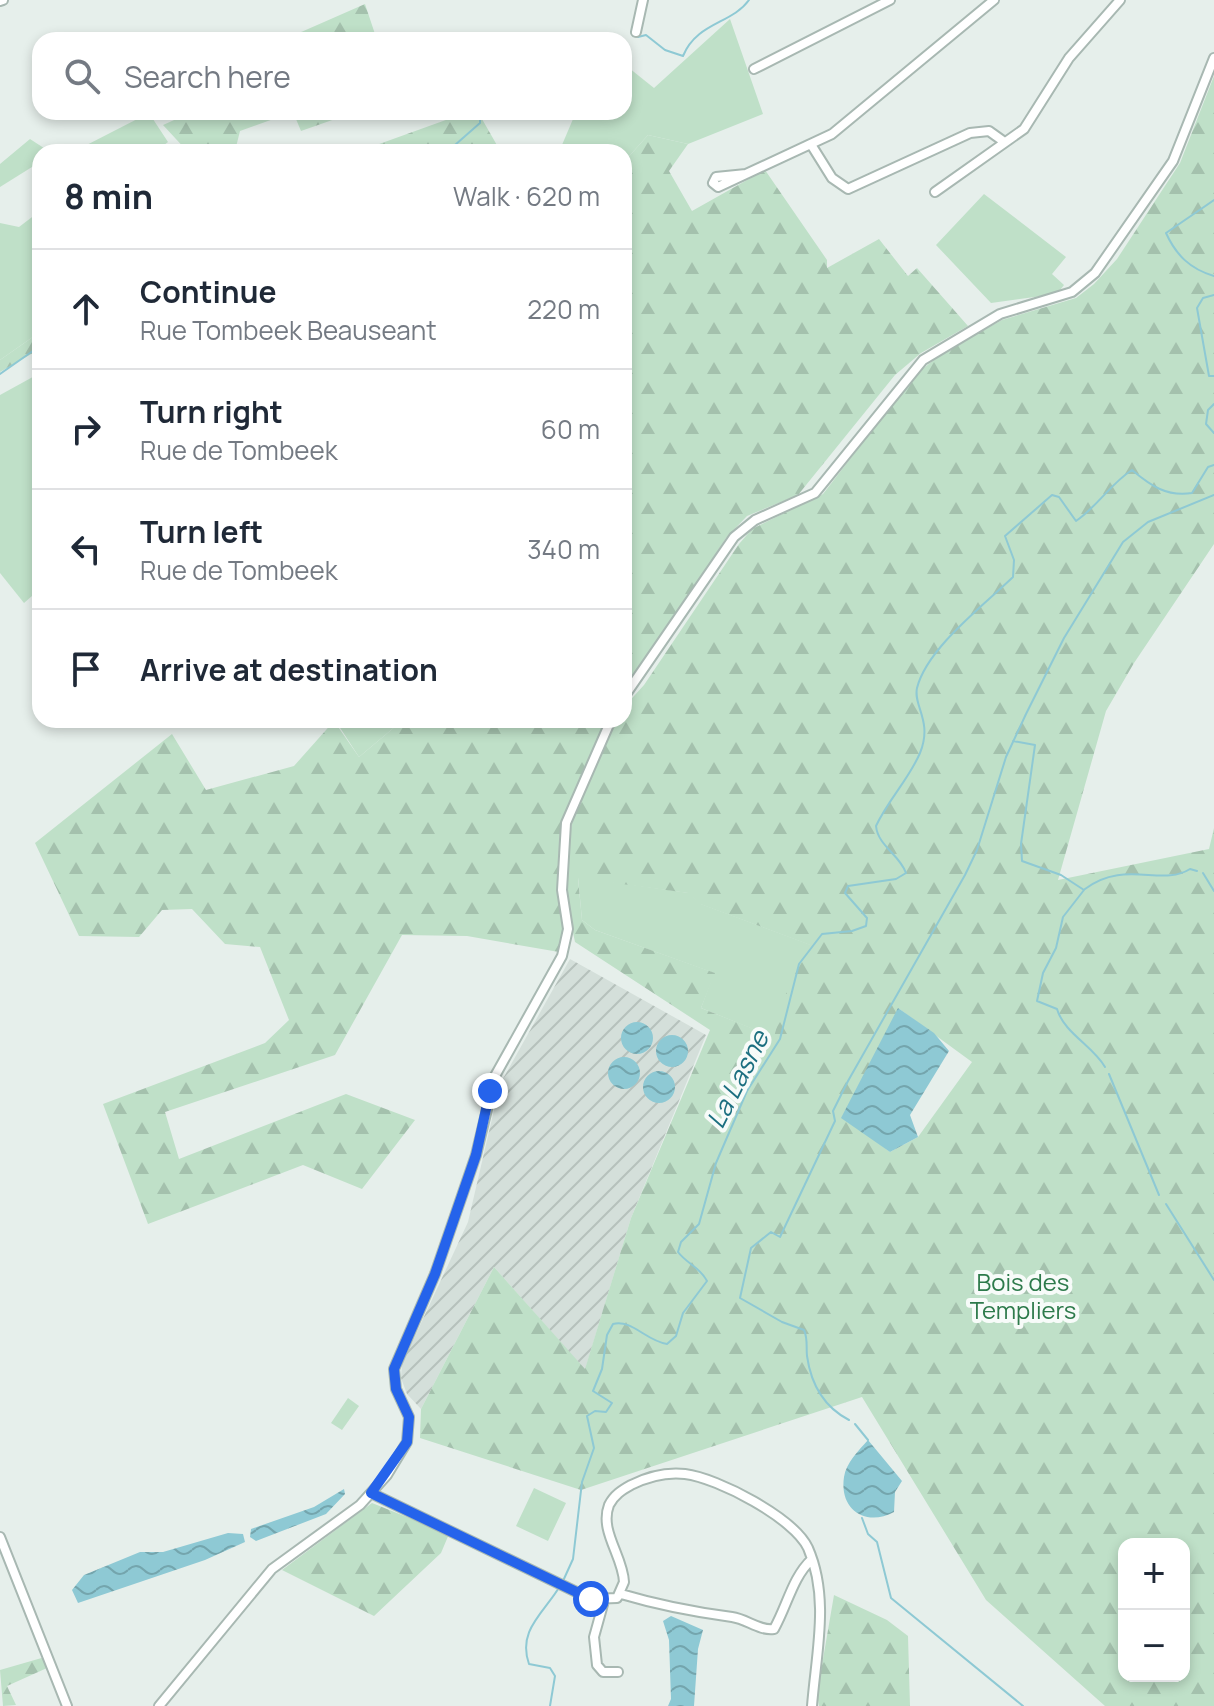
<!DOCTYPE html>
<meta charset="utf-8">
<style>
:root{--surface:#fff;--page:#f2f2f3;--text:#1f2937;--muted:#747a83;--line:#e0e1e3}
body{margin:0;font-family:Manrope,sans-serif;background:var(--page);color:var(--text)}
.controls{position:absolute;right:24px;bottom:24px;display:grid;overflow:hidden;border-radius:16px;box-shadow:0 4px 12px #0003}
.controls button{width:72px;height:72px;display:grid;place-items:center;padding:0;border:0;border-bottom:2px solid var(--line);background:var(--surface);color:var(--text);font:40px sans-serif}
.stop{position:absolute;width:24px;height:24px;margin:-18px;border:6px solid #2563eb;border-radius:50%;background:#fff}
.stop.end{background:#2563eb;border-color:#fff;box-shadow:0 2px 8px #0008}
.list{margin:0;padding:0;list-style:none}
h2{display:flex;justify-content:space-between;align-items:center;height:104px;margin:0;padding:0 32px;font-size:34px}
h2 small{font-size:26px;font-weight:400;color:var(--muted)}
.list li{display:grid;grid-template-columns:52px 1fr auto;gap:24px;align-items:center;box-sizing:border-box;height:120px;padding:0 32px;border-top:2px solid var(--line)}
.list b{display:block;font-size:30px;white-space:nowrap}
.list p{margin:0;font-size:26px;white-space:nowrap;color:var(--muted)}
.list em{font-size:26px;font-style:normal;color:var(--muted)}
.icon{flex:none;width:44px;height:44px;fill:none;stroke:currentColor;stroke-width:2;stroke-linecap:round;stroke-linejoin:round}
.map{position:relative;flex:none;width:1214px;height:1706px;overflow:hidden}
.search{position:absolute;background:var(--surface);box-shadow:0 4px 12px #0003;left:32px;top:32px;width:600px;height:88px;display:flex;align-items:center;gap:20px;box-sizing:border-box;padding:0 28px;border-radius:24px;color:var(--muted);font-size:30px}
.panel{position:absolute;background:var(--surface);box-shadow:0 4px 12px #0003;left:32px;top:144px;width:600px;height:584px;border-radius:24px}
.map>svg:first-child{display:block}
.industrial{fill:url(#industrial-furrows)}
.green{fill:#bfe0c8}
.forest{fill:url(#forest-firs);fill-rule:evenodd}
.water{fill:url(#water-waves)}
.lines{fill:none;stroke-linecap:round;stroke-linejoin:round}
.stream{stroke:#8ec9d4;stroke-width:2}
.minor-casing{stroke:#a8b8b2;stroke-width:12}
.minor{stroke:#fff;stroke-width:8}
.route{stroke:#2563eb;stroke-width:10}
.labels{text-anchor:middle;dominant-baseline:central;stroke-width:8;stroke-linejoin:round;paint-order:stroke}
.park-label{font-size:24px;fill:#2d7a4b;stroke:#f7fbf9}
.water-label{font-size:26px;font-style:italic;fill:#1c6f80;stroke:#f7fbf9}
</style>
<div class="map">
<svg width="1214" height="1706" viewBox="0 0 1214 1706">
<defs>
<pattern id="industrial-furrows" width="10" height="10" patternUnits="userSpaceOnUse" patternTransform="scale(2)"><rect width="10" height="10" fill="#d4dfda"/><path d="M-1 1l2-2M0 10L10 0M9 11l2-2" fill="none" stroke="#b6c1bc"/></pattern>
<pattern id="forest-firs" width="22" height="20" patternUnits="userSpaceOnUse" patternTransform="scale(2)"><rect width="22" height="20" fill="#bfe0c8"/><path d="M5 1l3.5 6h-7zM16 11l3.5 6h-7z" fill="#a4c1ad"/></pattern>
<pattern id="water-waves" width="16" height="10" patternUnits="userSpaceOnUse" patternTransform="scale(2)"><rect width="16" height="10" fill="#8ec9d4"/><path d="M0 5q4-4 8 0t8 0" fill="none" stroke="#74a5ad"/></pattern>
</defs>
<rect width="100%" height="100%" fill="#e6efeb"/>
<!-- industrial -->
<path class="industrial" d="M570,959L706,1035L631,1218L585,1370L494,1267L421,1409L407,1394L401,1378L402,1364L468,1222L500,1084Z"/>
<!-- green -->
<path class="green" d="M730,19L763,114L688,144L648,135L624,162V152H559L576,112H624V64L654,88Z
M149,113L168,142L155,152H73Z
M30,139L50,152H40V162L0,187V164Z
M984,194L1066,257L1052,274L1064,285L1057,294L991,303L936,245Z
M40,211V332L0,360V223L19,227Z
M40,373V589L24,603L0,573V395Z
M335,720H403L359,757Z
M578,877L689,893L701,904L811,945L780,1040L701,1008L714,973L595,930L582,920Z
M348,1398L359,1406L342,1430L331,1423Z
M534,1488L566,1503L548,1541L516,1526Z"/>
<!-- forest -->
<path class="forest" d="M365,4L377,40H283Z
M1214,76V544L1134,663L1106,711L1058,880L1209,849L1214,828V1706H1105L986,1600L862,1397L581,1490L420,1438L421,1409L494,1267L585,1369L631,1218L710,1030L575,942L568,909L559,952L467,936L402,935L335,1055L165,1112L179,1159L346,1094L415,1120L362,1189L303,1165L148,1224L103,1104L265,1043L289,1020L260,947L225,944L192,909L162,910L139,937L79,936L35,843L172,734L206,790L294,766L334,721L359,757L403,720H606L567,809V848L576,805L615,720H624V707L644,685L739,544L752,529L823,494L914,376L941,354L1002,320L1076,298L1094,284L1117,259L1180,163ZM578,878L688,893L700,904L810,945L793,968L774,1037L701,1008L715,973L595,930L582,920ZM898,1008L972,1062L918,1137L890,1152L877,1142ZM1124,1544H1184V1676H1124Z
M192,112H355L301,131L293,112L240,131L236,147L222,152H188L163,125Z
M468,112H478L498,147L491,152H357Z
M648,135L688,144L669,171L692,211L765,170L827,260V268L879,239L908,276L917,268L968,326L921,353L895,375L798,495L747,516L726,538L624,694V162Z
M40,332V349L0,372V360Z
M372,1503L449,1534L441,1553L374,1616L282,1570Z
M834,1595L887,1620L908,1636L910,1706H819L817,1694Z
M45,1657L47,1668L7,1686L16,1705L3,1706L0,1670Z"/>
<!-- water -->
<path class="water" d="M898,1008L934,1033L949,1051L910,1115L918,1137L890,1152L841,1118Z
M621 1038a16 16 0 1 1 32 0a16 16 0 1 1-32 0Z
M656 1051a16 16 0 1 1 32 0a16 16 0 1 1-32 0Z
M608 1073a16 16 0 1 1 32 0a16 16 0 1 1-32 0Z
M643 1087a16 16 0 1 1 32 0a16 16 0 1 1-32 0Z
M868,1440L902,1481L895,1492L894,1512C866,1527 839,1510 844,1477C846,1463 859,1450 868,1440Z
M344,1489L345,1494L326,1514L256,1541L250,1537L251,1529L314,1507Z
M228,1533L243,1534L245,1542L205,1560L78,1603L72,1590L84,1575L140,1552H163Z
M671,1616L703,1630L698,1649L694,1706H668L671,1699L669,1640L663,1621Z"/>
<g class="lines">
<!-- stream -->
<path class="stream" d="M638,37L646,35L665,50L683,56C697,22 732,24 749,0
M447,152L480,123V112
M1214,200L1166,233C1176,255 1190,269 1214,276
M1214,295L1203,298L1197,308L1209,376H1214
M0,374L40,346
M1214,404L1208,410L1206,424L1214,433
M1013,741L1035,745L1021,844L1022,861L1061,875L1084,890L1063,917L1056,948L1043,973L1037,1001L1057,1009C1064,1033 1093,1046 1105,1067
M1203,873L1214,891
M1085,889C1124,859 1162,887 1190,869L1197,871
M1109,1074L1159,1195
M1166,1204L1214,1280
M849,1420C824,1407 811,1384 807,1356C806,1346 808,1339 804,1330L782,1322L740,1298L751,1248L771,1232L780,1237L835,1121L833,1111L848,1081L965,875L977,850L1006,757L1026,714L1064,638L1123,542L1148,522L1214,495
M855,1424L868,1440
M862,1518L868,1534L877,1542L891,1598L1023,1706
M563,1581L573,1559L582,1482L594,1448L587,1416L595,1411L606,1412L612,1403L593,1391L602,1369L607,1335L613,1324C632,1319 646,1341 667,1344L676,1336L683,1313L707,1281C700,1267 687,1264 678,1252L681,1242L699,1224L716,1163L747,1091L780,1039L799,964L822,934L852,931L866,926L867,918L845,893L848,886L896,879L906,873C900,855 878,846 876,826C888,800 909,779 920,753C933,721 913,706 917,688C927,648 984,605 1013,577L1014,560L1005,536L1052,495L1059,497L1076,521C1098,506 1110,484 1132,470C1151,486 1167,497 1192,493L1208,467L1214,465
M550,1706L555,1676L550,1668L529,1664C517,1630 544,1613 560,1586"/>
<!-- minor casing -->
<g class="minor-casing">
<path id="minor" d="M0,1L3,0
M636,32L643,0
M754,69L890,0
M812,146L832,178L848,189L970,133L989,131L1003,141
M746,174L716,177L713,183L718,187L832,134L994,0
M935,192L1024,129L1069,58L1120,0
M624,697L734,537L755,520L815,493L923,360L1000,314L1072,292L1095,273L1173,161L1214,58
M371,1493L591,1599L617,1598L624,1582C623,1556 599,1531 609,1505C614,1495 622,1490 631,1485C647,1477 667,1472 685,1474C718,1478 794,1518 808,1548C830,1598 816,1654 812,1706
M0,1537L67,1706
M621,1594C658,1605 694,1612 732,1617C747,1619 759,1631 774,1629C788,1604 792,1578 812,1559
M604,1601L594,1637L597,1665L603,1672H618
M159,1706L272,1569L360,1505L387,1475L407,1442L409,1417L396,1389L394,1369L435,1274L476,1155L495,1076L562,956L568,929L562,890L566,823L611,720"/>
</g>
<!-- minor -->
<use href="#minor" class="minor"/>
</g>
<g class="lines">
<!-- route -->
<path class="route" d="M490,1091L476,1155L435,1274L394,1369L396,1389L409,1417L407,1442L371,1493L591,1599"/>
</g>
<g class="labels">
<!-- park labels -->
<g class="park-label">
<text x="1023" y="1281">Bois des<tspan x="1023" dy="28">Templiers</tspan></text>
</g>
<!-- water labels -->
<g class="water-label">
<text transform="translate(737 1079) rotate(-63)">La Lasne</text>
</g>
</g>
</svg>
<div class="controls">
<button>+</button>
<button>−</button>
</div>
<div class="stop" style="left:591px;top:1599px"></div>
<div class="stop end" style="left:490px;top:1091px"></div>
<div class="search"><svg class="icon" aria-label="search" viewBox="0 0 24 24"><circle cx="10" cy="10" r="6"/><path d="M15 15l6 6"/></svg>Search here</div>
<section class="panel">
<h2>8 min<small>Walk · 620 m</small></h2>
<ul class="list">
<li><svg class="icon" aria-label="ahead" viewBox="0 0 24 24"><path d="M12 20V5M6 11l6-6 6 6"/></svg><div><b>Continue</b><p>Rue Tombeek Beauseant</p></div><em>220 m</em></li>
<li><svg class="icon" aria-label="right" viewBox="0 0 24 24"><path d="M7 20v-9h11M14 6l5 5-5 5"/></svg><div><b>Turn right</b><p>Rue de Tombeek</p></div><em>60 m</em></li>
<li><svg class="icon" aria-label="left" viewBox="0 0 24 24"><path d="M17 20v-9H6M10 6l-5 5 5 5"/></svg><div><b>Turn left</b><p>Rue de Tombeek</p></div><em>340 m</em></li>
<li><svg class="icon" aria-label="arrive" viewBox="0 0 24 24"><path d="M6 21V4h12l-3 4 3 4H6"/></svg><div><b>Arrive at destination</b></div></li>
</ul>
</section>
</div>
